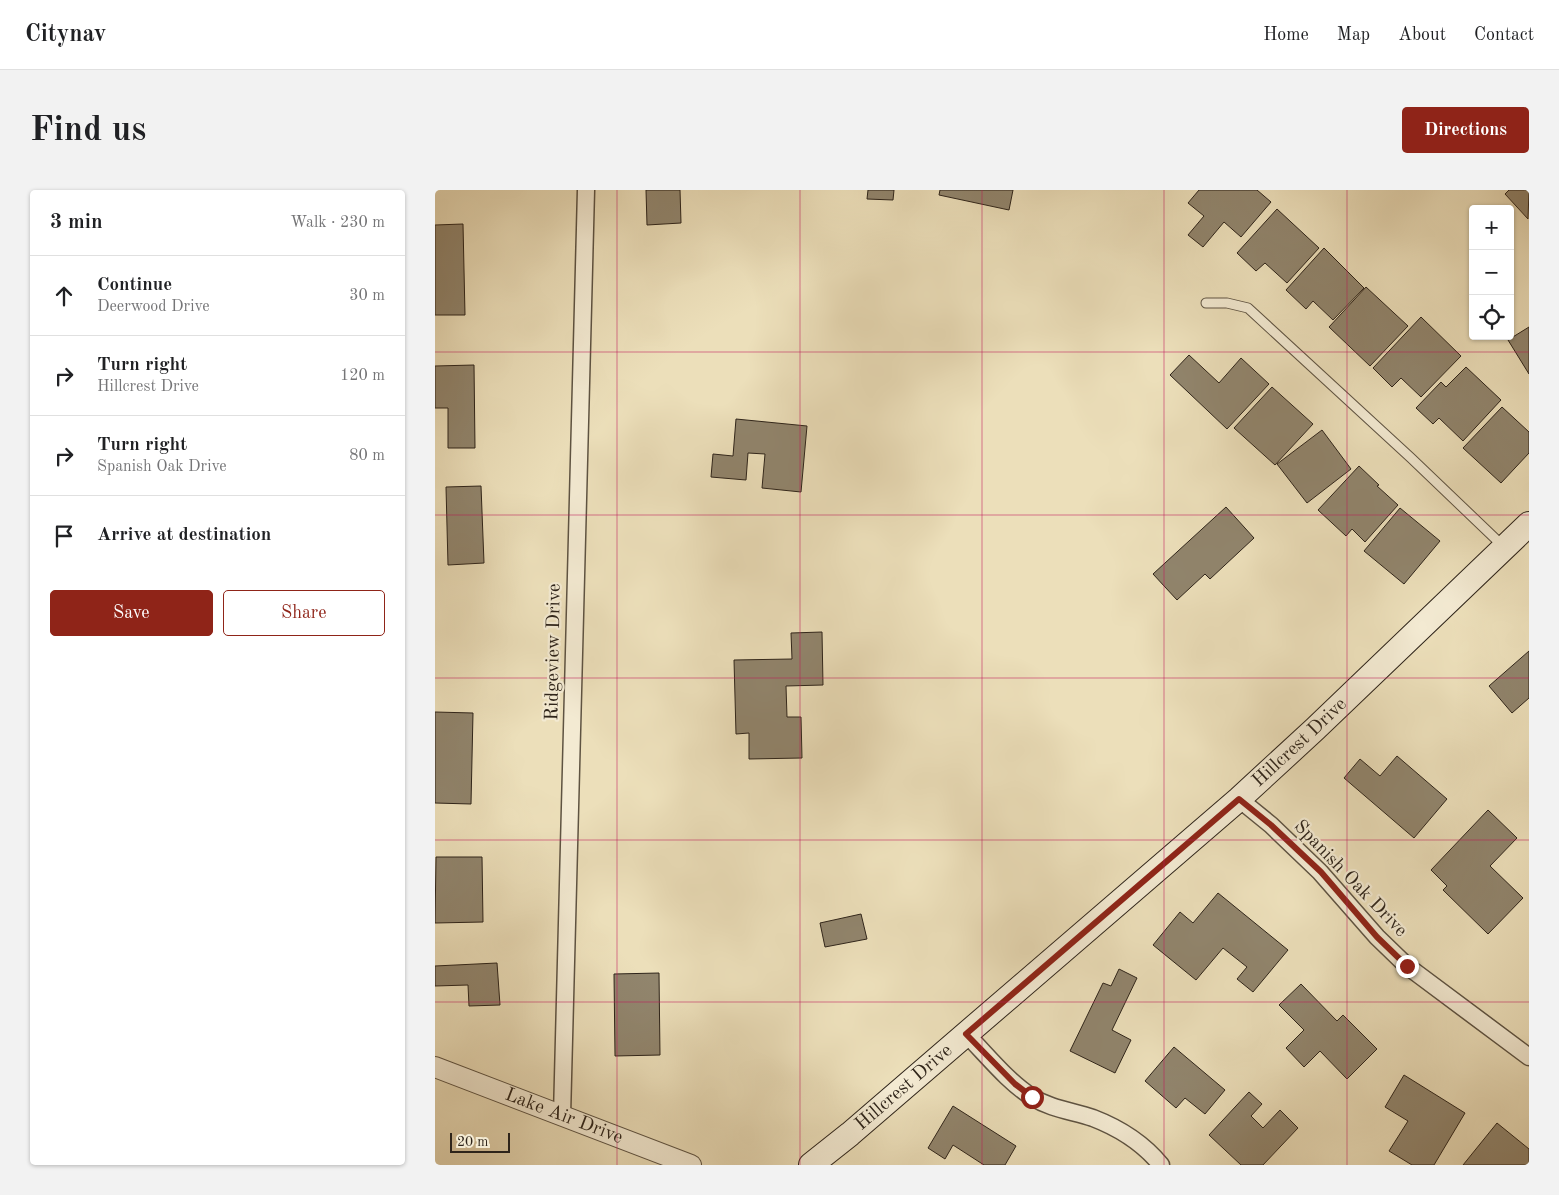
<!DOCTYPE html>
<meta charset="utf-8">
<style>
:root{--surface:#fff;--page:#f2f2f2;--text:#202124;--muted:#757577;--line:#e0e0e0;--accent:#8f2418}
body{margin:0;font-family:"Old Standard TT",serif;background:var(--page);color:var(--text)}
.controls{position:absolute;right:15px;top:15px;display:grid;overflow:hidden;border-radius:5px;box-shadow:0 1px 4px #0004}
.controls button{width:45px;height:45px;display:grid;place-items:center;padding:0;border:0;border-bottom:1px solid var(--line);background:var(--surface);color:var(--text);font:25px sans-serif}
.scale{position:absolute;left:15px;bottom:12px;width:60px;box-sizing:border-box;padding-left:5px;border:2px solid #2e241a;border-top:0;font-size:14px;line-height:18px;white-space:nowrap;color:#2e241a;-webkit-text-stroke:4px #f3ead2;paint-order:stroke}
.stop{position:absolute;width:15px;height:15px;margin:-11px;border:4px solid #8f2418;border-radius:50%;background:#fff}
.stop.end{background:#8f2418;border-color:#fff;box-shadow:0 1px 5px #0008}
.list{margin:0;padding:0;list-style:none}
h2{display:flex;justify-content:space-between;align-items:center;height:65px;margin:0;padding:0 20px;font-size:21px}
h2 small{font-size:16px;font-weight:400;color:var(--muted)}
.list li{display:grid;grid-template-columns:32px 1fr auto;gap:15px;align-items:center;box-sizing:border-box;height:80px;padding:0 20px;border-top:1px solid var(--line)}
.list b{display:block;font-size:19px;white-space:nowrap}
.list p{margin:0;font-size:16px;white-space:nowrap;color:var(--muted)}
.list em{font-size:16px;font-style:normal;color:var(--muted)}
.actions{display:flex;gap:10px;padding:15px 20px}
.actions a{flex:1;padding:11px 0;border:1px solid var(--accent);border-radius:5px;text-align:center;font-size:18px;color:var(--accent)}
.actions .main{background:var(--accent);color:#fff}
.icon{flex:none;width:28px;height:28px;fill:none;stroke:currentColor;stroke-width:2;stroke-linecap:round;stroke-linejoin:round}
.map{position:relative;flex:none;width:1094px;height:975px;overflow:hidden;border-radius:5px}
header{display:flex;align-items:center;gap:30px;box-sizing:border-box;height:70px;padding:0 25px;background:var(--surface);border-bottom:1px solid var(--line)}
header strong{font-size:24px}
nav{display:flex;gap:28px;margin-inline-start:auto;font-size:18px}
.intro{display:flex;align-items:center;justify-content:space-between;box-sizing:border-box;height:120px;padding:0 30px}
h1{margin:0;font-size:35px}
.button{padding:12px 22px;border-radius:5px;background:var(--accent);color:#fff;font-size:18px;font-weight:700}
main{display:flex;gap:30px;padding:0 30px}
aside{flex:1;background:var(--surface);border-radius:5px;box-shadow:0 1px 4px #0004}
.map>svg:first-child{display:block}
.building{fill:#91856d;stroke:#2e241a}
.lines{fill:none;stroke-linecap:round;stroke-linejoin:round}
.service-casing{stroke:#5e5342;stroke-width:11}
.minor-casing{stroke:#5e5342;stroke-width:19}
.tertiary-casing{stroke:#5e5342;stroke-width:22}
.secondary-casing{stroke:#2e241a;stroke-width:26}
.service{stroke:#f3ead2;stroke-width:9}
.minor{stroke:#f3ead2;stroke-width:16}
.tertiary{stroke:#f3ead2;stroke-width:20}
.secondary{stroke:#f3ead2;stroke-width:24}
.route{stroke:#8f2418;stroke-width:6}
.grid{fill:none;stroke:#c2185b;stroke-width:1;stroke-opacity:0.55}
.labels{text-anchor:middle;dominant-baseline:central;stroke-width:4.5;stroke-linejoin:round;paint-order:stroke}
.street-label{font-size:19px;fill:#2e241a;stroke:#f3ead2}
</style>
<header>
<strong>Citynav</strong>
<nav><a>Home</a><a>Map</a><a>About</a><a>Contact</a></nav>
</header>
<div class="intro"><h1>Find us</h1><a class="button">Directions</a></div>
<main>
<aside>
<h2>3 min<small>Walk · 230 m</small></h2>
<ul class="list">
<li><svg class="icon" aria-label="ahead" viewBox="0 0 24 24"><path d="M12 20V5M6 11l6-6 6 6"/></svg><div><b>Continue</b><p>Deerwood Drive</p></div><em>30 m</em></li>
<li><svg class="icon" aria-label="right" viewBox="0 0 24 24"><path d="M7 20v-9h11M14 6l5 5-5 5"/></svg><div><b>Turn right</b><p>Hillcrest Drive</p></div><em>120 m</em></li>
<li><svg class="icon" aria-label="right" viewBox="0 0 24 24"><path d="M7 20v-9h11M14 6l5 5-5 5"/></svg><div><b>Turn right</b><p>Spanish Oak Drive</p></div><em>80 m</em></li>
<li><svg class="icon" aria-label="arrive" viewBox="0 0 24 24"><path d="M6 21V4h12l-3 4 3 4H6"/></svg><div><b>Arrive at destination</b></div></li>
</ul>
<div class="actions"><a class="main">Save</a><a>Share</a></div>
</aside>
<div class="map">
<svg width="1094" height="975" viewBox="0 0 1094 975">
<rect width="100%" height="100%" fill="#ecdfba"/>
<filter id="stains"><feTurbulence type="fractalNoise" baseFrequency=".004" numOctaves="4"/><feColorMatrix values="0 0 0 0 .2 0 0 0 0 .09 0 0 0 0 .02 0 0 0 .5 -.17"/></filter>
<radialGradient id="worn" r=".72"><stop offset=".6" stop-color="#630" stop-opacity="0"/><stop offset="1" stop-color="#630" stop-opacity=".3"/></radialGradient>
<!-- building -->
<path class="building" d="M211,0H245L246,33L212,35Z
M433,0H459L458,10L432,9Z
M505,0H578L574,20L504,5Z
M764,0H822L836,12L806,47L789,32L768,57L753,45L769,26L753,13Z
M1074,0H1094L1093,29L1070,4Z
M842,19L884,58L852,93L830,73L821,81L802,63Z
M28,34L30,125H0V35Z
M889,58L929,98L898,130L878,111L871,119L851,100Z
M931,97L973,136L935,176L894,137Z
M986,127L1026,166L986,207L966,188L957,197L938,178Z
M1094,137V184L1073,150Z
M754,165L784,193L806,168L834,194L792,239L735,185Z
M39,175L40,258H13V218H0V176Z
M1031,177L1066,210L1028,251L1004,228L998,234L981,218L1006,192L1011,197Z
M837,197L878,234L840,275L799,238Z
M1067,217L1094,242V263L1066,293L1028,258Z
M301,229L372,236L366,302L327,298L330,264L313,263L311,290L276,287L278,264L298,266Z
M887,240L916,279L872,313L842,274Z
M924,276L944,295L942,296L963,315L930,352L917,339L911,346L883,320Z
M46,296L49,373L13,375L11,297Z
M791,317L819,348L775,389L770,384L742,410L718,384Z
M965,318L1005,351L969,394L929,361Z
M387,442L388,495L351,496L352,527H366L367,568L314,569V543L301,544L299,470L357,469L356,443Z
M1094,461V508L1077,523L1054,496Z
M0,522L38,523L36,614L0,613Z
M962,566L1012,609L979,648L909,588L925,569L945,586Z
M1053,620L1082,648L1055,676L1088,708L1053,744L1008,700L1012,696L996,680Z
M1,667H47L48,732L0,733Z
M783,703L853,760L818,802L802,789L812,777L788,758L761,790L718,755L745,722L758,733Z
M426,724L432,749L390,757L385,733Z
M62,773L65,815L34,816L33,795L0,796V776Z
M684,779L702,788L677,840L696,850L680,883L635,861L668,793L676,796Z
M224,783L225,865L180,866L179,784Z
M866,794L902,831L908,825L942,859L912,889L885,861L869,877L851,858L869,840L844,815Z
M739,857L790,900L770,924L750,908L741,918L710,891Z
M969,885L1030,923L999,975H977L954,961L973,931L950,917Z
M814,902L827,914L816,926L828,938L845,920L863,938L828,975H806L774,945Z
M518,916L581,956L570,975H549L518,955L510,969L493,958Z
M1062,933L1094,959V975H1028Z"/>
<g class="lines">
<!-- service casing -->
<g class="service-casing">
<path id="service" d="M771,113H792L813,118L976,268L1069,357"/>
</g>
<!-- minor casing -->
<g class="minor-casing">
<path id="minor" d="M804,609L836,635L885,682L942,747L972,776L1094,867
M531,844C552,865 572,891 597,907C616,919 637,921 658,928C684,938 708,953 726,975
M127,926L151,0"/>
</g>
<!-- tertiary casing -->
<g class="tertiary-casing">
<g id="tertiary">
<path id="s1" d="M0,877L256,975"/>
</g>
</g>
<!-- secondary casing -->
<g class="secondary-casing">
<g id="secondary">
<path id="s2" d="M376,975L415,944L804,609L880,539L1094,334"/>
</g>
</g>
<!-- service -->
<use href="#service" class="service"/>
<!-- minor -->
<use href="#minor" class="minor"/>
<!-- tertiary -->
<use href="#tertiary" class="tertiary"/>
<!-- secondary -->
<use href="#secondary" class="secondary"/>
</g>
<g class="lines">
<!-- route -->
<path class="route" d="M597,907L580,894L531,844L804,609L836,635L886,682L942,747L972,776"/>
</g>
<!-- grid -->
<path class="grid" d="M182,0V975M365,0V975M547,0V975M729,0V975M912,0V975M0,162H1094M0,325H1094M0,488H1094M0,650H1094M0,812H1094"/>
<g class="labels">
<!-- street labels -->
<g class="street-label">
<text transform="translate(119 462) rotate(-89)">Ridgeview Drive</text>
<text stroke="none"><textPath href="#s2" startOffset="646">Hillcrest Drive</textPath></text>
<text transform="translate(915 689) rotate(46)">Spanish Oak Drive</text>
<text stroke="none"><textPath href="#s2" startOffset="121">Hillcrest Drive</textPath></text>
<text stroke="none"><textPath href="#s1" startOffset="138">Lake Air Drive</textPath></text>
</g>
</g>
<rect width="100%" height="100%" filter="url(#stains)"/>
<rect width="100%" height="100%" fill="url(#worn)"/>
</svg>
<div class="controls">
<button>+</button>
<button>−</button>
<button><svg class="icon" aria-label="locate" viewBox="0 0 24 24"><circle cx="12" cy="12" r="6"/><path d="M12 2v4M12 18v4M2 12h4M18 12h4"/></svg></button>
</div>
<div class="scale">20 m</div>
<div class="stop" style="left:597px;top:907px"></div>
<div class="stop end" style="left:972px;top:776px"></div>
</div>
</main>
